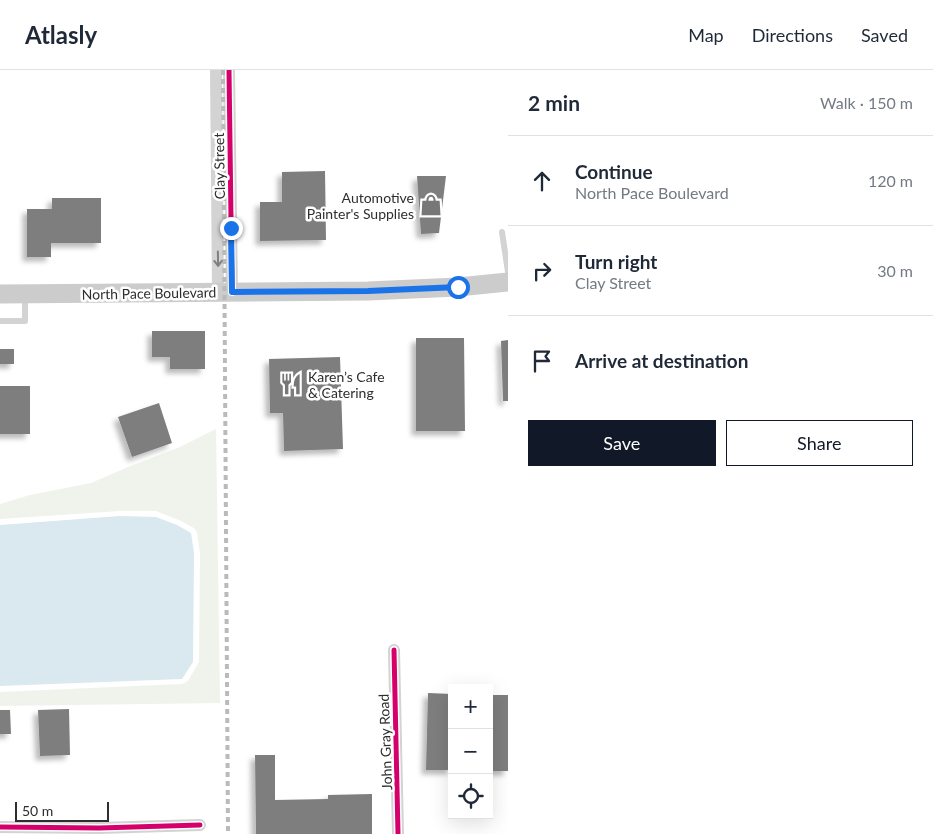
<!DOCTYPE html>
<meta charset="utf-8">
<style>
:root{--surface:#fff;--page:#f6f6f7;--text:#1f2937;--muted:#747a83;--line:#e0e1e3;--accent:#111827}
body{margin:0;font-family:Lato,sans-serif;background:var(--page);color:var(--text)}
.controls{position:absolute;right:15px;bottom:15px;display:grid;overflow:hidden;border-radius:0px;box-shadow:0 5px 20px #0002}
.controls button{width:45px;height:45px;display:grid;place-items:center;padding:0;border:0;border-bottom:1px solid var(--line);background:var(--surface);color:var(--text);font:25px sans-serif}
.scale{position:absolute;left:15px;bottom:12px;width:94px;box-sizing:border-box;padding-left:5px;border:2px solid #2e2e2e;border-top:0;font-size:14px;line-height:18px;white-space:nowrap;color:#2e2e2e;-webkit-text-stroke:4px #fff;paint-order:stroke}
.stop{position:absolute;width:15px;height:15px;margin:-11px;border:4px solid #1a73e8;border-radius:50%;background:#fff}
.stop.end{background:#1a73e8;border-color:#fff;box-shadow:0 1px 5px #0008}
.list{margin:0;padding:0;list-style:none}
h2{display:flex;justify-content:space-between;align-items:center;height:65px;margin:0;padding:0 20px;font-size:21px}
h2 small{font-size:16px;font-weight:400;color:var(--muted)}
.list li{display:grid;grid-template-columns:32px 1fr auto;gap:15px;align-items:center;box-sizing:border-box;height:90px;padding:0 20px;border-top:1px solid var(--line)}
.list b{display:block;font-size:19px;white-space:nowrap}
.list p{margin:0;font-size:16px;white-space:nowrap;color:var(--muted)}
.list em{font-size:16px;font-style:normal;color:var(--muted)}
.actions{display:flex;gap:10px;padding:15px 20px}
.actions a{flex:1;padding:11px 0;border:1px solid var(--accent);border-radius:0px;text-align:center;font-size:18px;color:var(--accent)}
.actions .main{background:var(--accent);color:#fff}
.icon{flex:none;width:28px;height:28px;fill:none;stroke:currentColor;stroke-width:2;stroke-linecap:round;stroke-linejoin:round}
.map{position:relative;flex:none;width:508px;height:764px;overflow:hidden}
header{display:flex;align-items:center;gap:30px;box-sizing:border-box;height:70px;padding:0 25px;background:var(--surface);border-bottom:1px solid var(--line)}
header strong{font-size:24px}
nav{display:flex;gap:28px;margin-inline-start:auto;font-size:18px}
main{display:flex}
aside{flex:1;background:var(--surface)}
.map>svg:first-child{display:block}
.green{fill:#f0f3ec}
.water{fill:#dae8ef}
.building{fill:#7e7e7e;filter:url(#shadow)}
.lines{fill:none;stroke-linecap:round;stroke-linejoin:round}
.lane{stroke:#d3d3d3;stroke-width:6}
.street{stroke:#d3d3d3;stroke-width:12}
.secondary{stroke:#ccc;stroke-width:19}
.rail{stroke:#bababa;stroke-width:4;stroke-dasharray:5 4;stroke-linecap:butt}
.cycleway-casing{stroke:#fff;stroke-width:8}
.cycleway{stroke:#d6006c;stroke-width:5}
.oneway{stroke:#808080}
.route{stroke:#1a73e8;stroke-width:6}
.labels{text-anchor:middle;dominant-baseline:central;stroke-width:5;stroke-linejoin:round;paint-order:stroke}
.street-label{font-size:14px;fill:#2e2e2e;stroke:#fff}
.poi-label{font-size:14px;fill:#2e2e2e;stroke:#fff;text-anchor:end}
</style>
<header>
<strong>Atlasly</strong>
<nav><a>Map</a><a>Directions</a><a>Saved</a></nav>
</header>
<main>
<div class="map">
<svg width="508" height="764" viewBox="0 0 508 764">
<defs>
<filter id="shadow"><feDropShadow dx="-4.5" dy="4.5" stdDeviation="2.5" flood-color="#0004"/></filter>
</defs>
<rect width="100%" height="100%" fill="#fff"/>
<!-- green -->
<path class="green" d="M216,359L220,633L0,636V622L182,614L188,611L199,592L200,484L197,462L194,458L181,451L156,441H120L0,449V434L30,425L91,413L128,397L180,377Z"/>
<!-- water -->
<path class="water" d="M120,446L156,447L177,455L191,463L194,483L193,592L182,609L0,616V455Z"/>
<!-- building -->
<path class="building" d="M325,101L326,170L260,171V132H282V102Z
M417,106H446L439,163L421,164Z
M52,128H101V173H51V187H27V139H52Z
M152,261H205V299H170V287H152Z
M416,268H464L465,361H416Z
M508,270V331H503L501,271Z
M0,279H14V294H0Z
M340,287L343,379L284,381L283,343H270L269,289Z
M0,316H30V364H0Z
M159,333L172,373L132,387L118,347Z
M428,623L452,624V700H426Z
M489,625H508V701H489Z
M69,639L70,685L40,686L38,640Z
M0,640H10L11,664H0Z
M255,685H275V730L328,729V725L372,724V764H256Z"/>
<g class="lines">
<!-- lane -->
<path class="lane" d="M502,162L508,202
M0,251H25V225"/>
<!-- street -->
<path class="street" d="M216,0L218,222
M229,0L232,222
M394,580L398,764
M0,757L99,758L200,755"/>
<!-- secondary -->
<path class="secondary" d="M0,224L368,221L458,217L508,212"/>
<!-- rail -->
<path class="rail" d="M223,0L228,764"/>
<!-- cycleway casing -->
<g class="cycleway-casing">
<path id="cycleway" d="M229,0L232,222
M394,580L398,764
M0,757L99,758L200,755"/>
</g>
<!-- cycleway -->
<use href="#cycleway" class="cycleway"/>
</g>
<!-- one-way arrows -->
<defs><path id="oneway-shaft" d="M-6 0H5M1.5-3L5.5 0L1.5 3" fill="none" stroke-width="1.6" stroke-linecap="round" stroke-linejoin="round" transform="scale(1.25)"/></defs>
<use class="oneway" href="#oneway-shaft" transform="translate(218 189) rotate(89)"/>
<g class="lines">
<!-- route -->
<path class="route" d="M231,158L232,222L368,221L458,217"/>
</g>
<!-- icons -->
<defs>
<g id="shop-bare" transform="scale(1.725)"><path d="M-5-2.5h2.3a2.7 3.5 0 0 1 5.4 0H5L5.5 6h-11ZM-1.5-2.5h3a1.5 2.3 0 0 0-3 0Z" fill="#777" stroke="#fff" stroke-width="2.5" paint-order="stroke"/></g>
<g id="restaurant-bare" transform="scale(1.725)"><path d="M-5-6h1v4h1v-4h1v4h1v-4h1v5L-1.5 .5V6h-2V.5L-5-1ZM5-6V6H3V1.5H1.5Q1.5-4 5-6Z" fill="#777" stroke="#fff" stroke-width="2.5" paint-order="stroke"/></g>
</defs>
<g fill-rule="evenodd">
<use href="#shop-bare" x="431" y="135"/>
<use href="#restaurant-bare" x="291" y="314"/>
</g>
<g class="labels">
<!-- street labels -->
<g class="street-label">
<text transform="translate(219 96) rotate(-91)">Clay Street</text>
<text transform="translate(149 223) rotate(-1)">North Pace Boulevard</text>
<text transform="translate(385 672) rotate(-92)">John Gray Road</text>
</g>
<!-- poi labels -->
<g class="poi-label">
<text x="414" y="127">Automotive<tspan x="414" dy="16">Painter's Supplies</tspan></text>
<text x="308" y="306" text-anchor="start">Karen’s Cafe<tspan x="308" dy="16">&amp; Catering</tspan></text>
</g>
</g>
</svg>
<div class="controls">
<button>+</button>
<button>−</button>
<button><svg class="icon" aria-label="locate" viewBox="0 0 24 24"><circle cx="12" cy="12" r="6"/><path d="M12 2v4M12 18v4M2 12h4M18 12h4"/></svg></button>
</div>
<div class="scale">50 m</div>
<div class="stop" style="left:458px;top:217px"></div>
<div class="stop end" style="left:231px;top:158px"></div>
</div>
<aside>
<h2>2 min<small>Walk · 150 m</small></h2>
<ul class="list">
<li><svg class="icon" aria-label="ahead" viewBox="0 0 24 24"><path d="M12 20V5M6 11l6-6 6 6"/></svg><div><b>Continue</b><p>North Pace Boulevard</p></div><em>120 m</em></li>
<li><svg class="icon" aria-label="right" viewBox="0 0 24 24"><path d="M7 20v-9h11M14 6l5 5-5 5"/></svg><div><b>Turn right</b><p>Clay Street</p></div><em>30 m</em></li>
<li><svg class="icon" aria-label="arrive" viewBox="0 0 24 24"><path d="M6 21V4h12l-3 4 3 4H6"/></svg><div><b>Arrive at destination</b></div></li>
</ul>
<div class="actions"><a class="main">Save</a><a>Share</a></div>
</aside>
</main>
